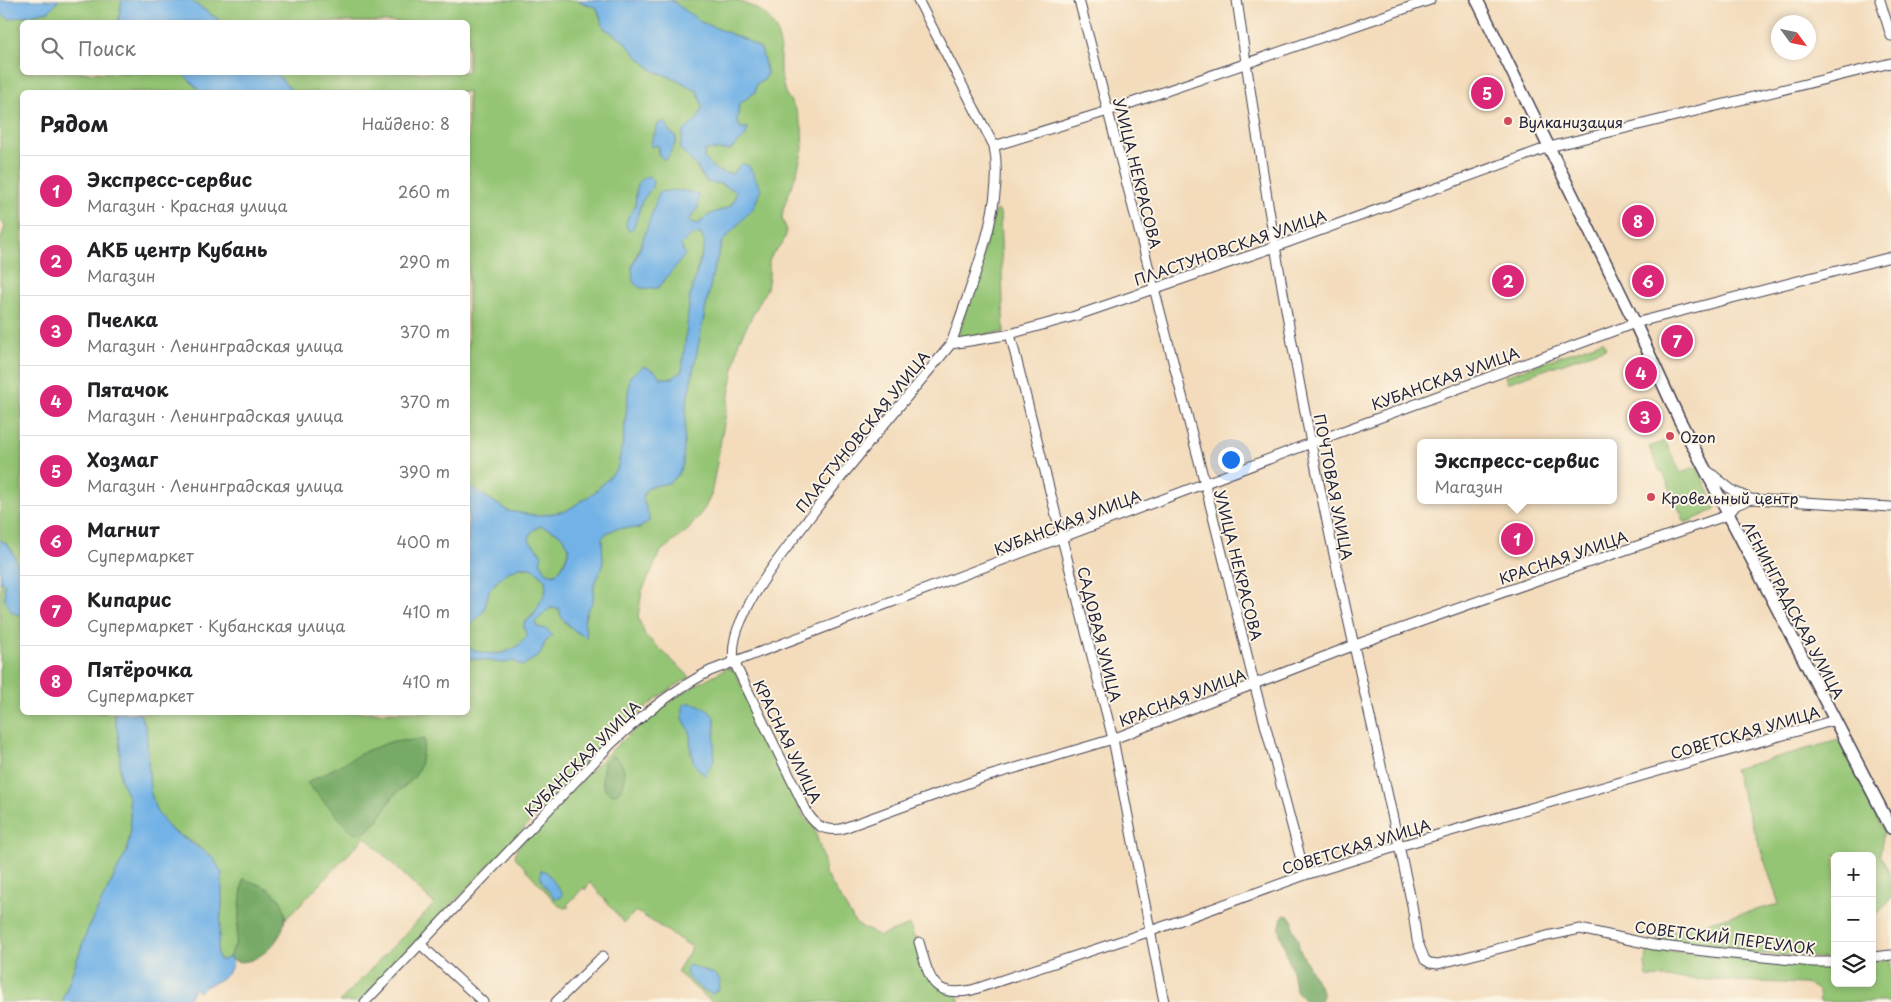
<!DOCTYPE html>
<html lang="ru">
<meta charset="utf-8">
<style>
:root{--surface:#fff;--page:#f6f6f6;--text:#202124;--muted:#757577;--line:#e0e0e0;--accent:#db2777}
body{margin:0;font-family:"Playpen Sans",sans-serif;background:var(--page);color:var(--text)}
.controls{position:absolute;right:15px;bottom:15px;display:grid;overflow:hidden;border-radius:8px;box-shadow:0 2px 8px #0003}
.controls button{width:45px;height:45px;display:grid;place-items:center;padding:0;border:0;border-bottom:1px solid var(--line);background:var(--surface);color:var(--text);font:25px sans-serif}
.compass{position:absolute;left:1771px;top:15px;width:45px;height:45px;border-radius:50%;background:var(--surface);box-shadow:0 2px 8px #0003;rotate:123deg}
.you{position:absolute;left:1230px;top:459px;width:18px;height:18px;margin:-12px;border:4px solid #fff;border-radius:50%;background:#1a73e8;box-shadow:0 0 0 8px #1a73e833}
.badge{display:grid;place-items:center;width:32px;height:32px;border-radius:50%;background:var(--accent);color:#fff;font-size:16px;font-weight:700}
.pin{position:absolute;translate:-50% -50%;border:2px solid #fff;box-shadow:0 1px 5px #0006}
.popup{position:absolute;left:1417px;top:439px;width:200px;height:65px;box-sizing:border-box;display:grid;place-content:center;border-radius:8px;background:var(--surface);filter:drop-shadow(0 1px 4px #0005);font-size:16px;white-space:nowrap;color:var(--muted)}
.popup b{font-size:19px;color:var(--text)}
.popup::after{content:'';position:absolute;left:50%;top:100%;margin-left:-10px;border:10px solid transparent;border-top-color:var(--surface)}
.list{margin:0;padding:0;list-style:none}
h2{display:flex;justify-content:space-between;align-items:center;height:65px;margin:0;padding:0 20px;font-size:21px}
h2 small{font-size:16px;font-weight:400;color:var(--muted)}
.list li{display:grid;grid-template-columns:32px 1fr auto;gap:15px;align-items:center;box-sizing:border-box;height:70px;padding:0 20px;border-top:1px solid var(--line)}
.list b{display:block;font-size:19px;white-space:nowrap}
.list p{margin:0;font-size:16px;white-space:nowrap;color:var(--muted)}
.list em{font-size:16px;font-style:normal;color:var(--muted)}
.icon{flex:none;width:28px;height:28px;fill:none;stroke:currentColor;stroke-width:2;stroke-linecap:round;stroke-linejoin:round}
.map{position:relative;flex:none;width:1891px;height:1002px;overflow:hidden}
.search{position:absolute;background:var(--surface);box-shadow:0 2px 8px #0003;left:20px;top:20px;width:450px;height:55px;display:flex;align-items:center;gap:12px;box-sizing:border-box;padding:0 18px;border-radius:8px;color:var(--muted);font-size:19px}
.panel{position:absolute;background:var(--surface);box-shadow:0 2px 8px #0003;left:20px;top:90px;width:450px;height:625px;border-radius:8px}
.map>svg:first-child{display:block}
.green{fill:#94c574;stroke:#5b7458;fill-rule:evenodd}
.forest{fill:#7a6;stroke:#4c6650}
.water{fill:#72b2e6;stroke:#4a6a90;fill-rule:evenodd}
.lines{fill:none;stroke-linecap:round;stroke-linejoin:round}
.minor-casing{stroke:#413e4e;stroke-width:11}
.major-casing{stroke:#413e4e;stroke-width:14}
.minor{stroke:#fff;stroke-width:9}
.major{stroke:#fff;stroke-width:11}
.poi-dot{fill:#d1495b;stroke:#fcf5e5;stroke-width:2}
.labels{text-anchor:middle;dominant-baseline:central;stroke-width:4;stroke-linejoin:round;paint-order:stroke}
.poi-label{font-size:15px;fill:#22223b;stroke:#fcf5e5;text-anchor:start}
.street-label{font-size:15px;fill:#22223b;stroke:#fcf5e5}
</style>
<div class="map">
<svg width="1891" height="1002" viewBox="0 0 1891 1002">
<rect width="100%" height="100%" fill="#fcf5e5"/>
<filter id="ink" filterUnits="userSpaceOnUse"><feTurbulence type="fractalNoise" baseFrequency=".02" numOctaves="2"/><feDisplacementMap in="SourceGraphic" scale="10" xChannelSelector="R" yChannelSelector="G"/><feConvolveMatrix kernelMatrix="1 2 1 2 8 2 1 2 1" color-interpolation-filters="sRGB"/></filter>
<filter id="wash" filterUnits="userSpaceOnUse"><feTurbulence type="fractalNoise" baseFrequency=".0096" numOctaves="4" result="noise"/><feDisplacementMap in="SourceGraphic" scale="20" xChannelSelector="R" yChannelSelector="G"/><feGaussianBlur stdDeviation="1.12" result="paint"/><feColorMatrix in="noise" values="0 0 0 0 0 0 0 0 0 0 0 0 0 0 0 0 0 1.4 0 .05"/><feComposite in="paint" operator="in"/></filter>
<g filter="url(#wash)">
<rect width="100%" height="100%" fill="#f3dbbb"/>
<!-- green -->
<path class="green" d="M59,0H122L118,22H22V72L182,73L201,92H22V569L18,567C15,556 11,544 0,540V242L5,226L0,220V13L9,19L49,11Z
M190,0H576L597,8L604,28L622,39L637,56L654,71L676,79L697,91L703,106L698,118L683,132L680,149L696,166L706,182L721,184L736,191C734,210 725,207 711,214C707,216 702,221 698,224L688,221L698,208L650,221L632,267L658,288L670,272L681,245L691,235L701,234L705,244L696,272L682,371L673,378H661L655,371L630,376L623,443L617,469L594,493L566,511L538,516L508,511L468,485V92H293L276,73L468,72V22H222ZM659,123L667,124L669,131L676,137V142L662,158L658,153L659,147L651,143ZM637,185L652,187L642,201L634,226L627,219L635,206Z
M671,0H735L755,8L766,15L776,29L780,45V72L785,93L796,110L802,127L803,149L797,172L783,209L782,219L786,228V235L782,244L773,253L769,261V277L767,288L739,341L711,495L705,508L688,530L661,551L642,591L638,617L645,635L690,677L661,695L610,738L359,1002H339L434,904L365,837L286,919L283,906L243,880L236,943L229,957L221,961L217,954L222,905L197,845L171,830L156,811L150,790L146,727L139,713L468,712V658L503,663L540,655L544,644L552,635L546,629L537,627L535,622L550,608H559C561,623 572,631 586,632C582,620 586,611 593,602L594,584L603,566L602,538C612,525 625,528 640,528L649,521C649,506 637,501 648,487L669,483L684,434L686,406L713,272L722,242L737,224L742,163L732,174L717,171L704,158L705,150H717L741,128L737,122L739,104L755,92L756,84L764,80L767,73L766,65L746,40L701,22ZM330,770L414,778L393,796L377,822Z
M996,210L1000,212L1004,332L959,338L958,336Z
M1603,341L1606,348L1507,383L1505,376Z
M1665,441L1681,473L1697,466L1716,506L1715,510L1685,523L1662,470L1660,471L1649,447Z
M541,526C557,532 560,531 569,547C566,558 563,569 553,575C542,571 539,562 540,551L534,546L529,540C530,532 533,529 541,526Z
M519,567C561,568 546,605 524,623V628L527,635C516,656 487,658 468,647V628L483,611L489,591L497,581L506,573Z
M0,582L4,583L5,599L21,615H22V712L114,713L120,747V778L129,799L131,828L127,851L89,926L62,1002H0Z
M728,668L734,671L804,817L814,827L825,865V873L856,924L880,936L910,925L928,977L958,996L959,1002H712L677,972L692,947L636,911L624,923L590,882L585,890L584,887L567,905L569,907L564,908L558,905L515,857L517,848C582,780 641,709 728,668ZM715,719L714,759L705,775C689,760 691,754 690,732Z
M1839,740L1884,830L1880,854L1891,876V898L1880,911L1872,916V856H1835V959L1763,954L1658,942V935L1779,904L1734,769Z
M1648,949L1818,966L1835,965V983H1872V961L1891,959V1002H1820L1819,991L1813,987L1804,984L1647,977L1645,964Z"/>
<!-- forest -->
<path class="forest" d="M425,739L420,766L414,778L393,796L377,822L362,835L353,833L307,783L366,751L390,742Z
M612,756C626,758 628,785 619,792C617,794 615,794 612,794C599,790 602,772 604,762Z
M243,879C254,883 267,886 275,894C308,926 250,978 229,957L236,943Z
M1285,915L1289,916L1293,921V929L1298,940L1299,948L1322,991L1323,996L1320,1002H1306L1297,993L1294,983L1292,971L1279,930L1282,917Z"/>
<!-- water -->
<path class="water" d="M0,0H59L49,11L9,19L0,13Z
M122,0H190L222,22H118Z
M576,0H671L701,22L746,40L761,49L767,73L764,80L756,84L755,92L739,104L737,122L741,128H748L746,136L730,150H705L704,158L717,171L732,174L742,163L749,166L761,189L754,207L722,242L713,272L686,406L683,464L677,476L669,483L648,487C637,501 649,506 649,521L640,528C625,528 612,525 602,538L603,566L594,584L593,602C581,617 584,621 587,638L575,631L561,617L559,608H550L535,622L537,627L546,629L552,635L544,644L540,655L522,666L514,661L503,663L468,658V647C487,658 516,656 527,635L524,628V623L533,616L546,591L545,580L538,572L530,567H519L506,573L497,581L489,591L484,611L468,628V485L508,511L538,516L566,511L594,493L617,469L623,443L630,376L644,366L655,371L661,378H673L682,371L690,296L705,244L701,234L691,235L681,245L685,255L658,288H640L633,282L632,267L640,248L659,192C674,190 685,189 699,195L698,208L688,221L698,224C702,221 706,216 711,214C724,208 735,210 736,191L721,184L707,182L696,166L680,149L683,132L698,118L703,106L697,91L676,79L654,71L637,56L622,39L604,28L597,8ZM541,526C558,533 559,530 569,547C567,558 563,569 554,575L547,573L540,561L542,555L529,540C530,532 533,529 541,526Z
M182,73H276L293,92H201Z
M664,122L667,124L669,131L676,137V142L666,160L662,158L658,153L659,147L656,145L651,147V143L659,123Z
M649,176L653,180L652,187L642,201L634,227L629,231L626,226L627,219L635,206L637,185L643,178Z
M0,540C11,544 15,556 18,567L22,569L21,615L12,613L5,599L4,583L0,582Z
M687,703C698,702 710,710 715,719L714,759L705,776L694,764L691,751L690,732L683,718V706Z
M114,713H139L146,727L150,790L156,811L171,830L213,857L222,873V905L217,954L221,961L229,957L233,963C226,984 212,979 199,992L194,988L191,995L185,1002H62L89,926L127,851L131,828L129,799L120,778V747Z
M541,870L547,872L562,893L561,898H555C548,890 538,881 541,870Z
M689,965L714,974L720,980L719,989L712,994L701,989L687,976L686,968Z"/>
</g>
<g filter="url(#ink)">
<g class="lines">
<!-- minor casing -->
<g class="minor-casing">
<path id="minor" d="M918,0L994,146C1006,206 970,286 951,344
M1079,0L1205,484L1254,683L1305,875
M1237,0C1258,148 1282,296 1311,443C1341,598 1379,751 1412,905L1417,940L1425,960L1430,963L1438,964L1547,936L1580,929L1654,945L1712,952L1813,962H1835
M1880,0L1891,36
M994,146L1108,111L1430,0
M1010,334L1113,739L1164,1002
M1708,471L1733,491L1751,499L1891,507
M1751,499L1736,505L1728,515L1552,575L1352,646L1113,739L982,778L841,829C825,831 817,827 808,814L734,662C732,648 735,634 741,621C755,588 779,558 801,529C848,465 901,405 951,344L1006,335L1075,316L1275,247L1549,147L1891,63
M919,942C929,975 930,999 972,990L1151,931L1305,875L1399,846L1835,720
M420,944L483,1002
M1872,957L1891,955
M365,1002L612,743C642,715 673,690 710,671L1311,443L1635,323L1891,257
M556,1002L603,956"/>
</g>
<!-- major casing -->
<g class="major-casing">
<path id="major" d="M1477,0L1635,323L1679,419L1891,828"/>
</g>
<!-- minor -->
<use href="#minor" class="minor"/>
<!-- major -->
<use href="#major" class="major"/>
</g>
</g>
<!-- markers -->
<g class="poi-dot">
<circle cx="1508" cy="121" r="5"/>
<circle cx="1670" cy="436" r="5"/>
<circle cx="1651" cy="497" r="5"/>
</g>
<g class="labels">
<!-- poi labels -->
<g class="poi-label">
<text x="1518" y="121">Вулканизация</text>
<text x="1680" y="436">Ozon</text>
<text x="1661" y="497">Кровельный центр</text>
</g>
<!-- street labels -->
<g class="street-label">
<text transform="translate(1138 173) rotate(76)">УЛИЦА НЕКРАСОВА</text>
<text transform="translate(1230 247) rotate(-19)">ПЛАСТУНОВСКАЯ УЛИЦА</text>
<text transform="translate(1445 378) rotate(-20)">КУБАНСКАЯ УЛИЦА</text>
<text transform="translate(862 431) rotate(-51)">ПЛАСТУНОВСКАЯ УЛИЦА</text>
<text transform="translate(1334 487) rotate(79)">ПОЧТОВАЯ УЛИЦА</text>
<text transform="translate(1067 522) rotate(-21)">КУБАНСКАЯ УЛИЦА</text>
<text transform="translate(1563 557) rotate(-19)">КРАСНАЯ УЛИЦА</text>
<text transform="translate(1239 565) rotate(76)">УЛИЦА НЕКРАСОВА</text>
<text transform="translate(1794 610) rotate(62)">ЛЕНИНГРАДСКАЯ УЛИЦА</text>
<text transform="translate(1100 634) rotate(76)">САДОВАЯ УЛИЦА</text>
<text transform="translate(1182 697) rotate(-21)">КРАСНАЯ УЛИЦА</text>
<text transform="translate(1745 732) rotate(-16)">СОВЕТСКАЯ УЛИЦА</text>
<text transform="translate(788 741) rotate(64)">КРАСНАЯ УЛИЦА</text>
<text transform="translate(582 758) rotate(-45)">КУБАНСКАЯ УЛИЦА</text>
<text transform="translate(1356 846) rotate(-17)">СОВЕТСКАЯ УЛИЦА</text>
<text transform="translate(1725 937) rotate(7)">СОВЕТСКИЙ ПЕРЕУЛОК</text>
</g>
</g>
</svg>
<div class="controls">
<button>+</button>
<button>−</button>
<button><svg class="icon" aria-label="layers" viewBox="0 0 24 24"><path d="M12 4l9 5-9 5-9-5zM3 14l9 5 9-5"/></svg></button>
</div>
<svg class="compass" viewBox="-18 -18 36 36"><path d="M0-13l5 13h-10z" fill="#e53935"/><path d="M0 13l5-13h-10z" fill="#757577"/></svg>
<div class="you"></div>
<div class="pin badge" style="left:1517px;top:539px">1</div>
<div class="popup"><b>Экспресс-сервис</b>Магазин</div>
<div class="pin badge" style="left:1508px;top:281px">2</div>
<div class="pin badge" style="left:1645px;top:417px">3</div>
<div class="pin badge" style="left:1641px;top:373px">4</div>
<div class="pin badge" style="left:1487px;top:93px">5</div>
<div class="pin badge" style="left:1648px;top:281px">6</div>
<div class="pin badge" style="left:1677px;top:341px">7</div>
<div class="pin badge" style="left:1638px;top:221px">8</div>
<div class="search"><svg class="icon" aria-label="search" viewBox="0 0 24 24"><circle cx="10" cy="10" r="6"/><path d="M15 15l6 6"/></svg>Поиск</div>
<section class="panel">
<h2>Рядом<small>Найдено: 8</small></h2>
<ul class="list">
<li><span class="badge">1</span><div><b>Экспресс-сервис</b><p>Магазин · Красная улица</p></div><em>260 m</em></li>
<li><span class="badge">2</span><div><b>АКБ центр Кубань</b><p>Магазин</p></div><em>290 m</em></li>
<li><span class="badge">3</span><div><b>Пчелка</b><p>Магазин · Ленинградская улица</p></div><em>370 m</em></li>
<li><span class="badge">4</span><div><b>Пятачок</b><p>Магазин · Ленинградская улица</p></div><em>370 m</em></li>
<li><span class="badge">5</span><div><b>Хозмаг</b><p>Магазин · Ленинградская улица</p></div><em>390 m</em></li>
<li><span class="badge">6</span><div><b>Магнит</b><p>Супермаркет</p></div><em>400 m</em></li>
<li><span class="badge">7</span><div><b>Кипарис</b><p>Супермаркет · Кубанская улица</p></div><em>410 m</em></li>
<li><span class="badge">8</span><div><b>Пятёрочка</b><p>Супермаркет</p></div><em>410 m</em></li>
</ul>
</section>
</div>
